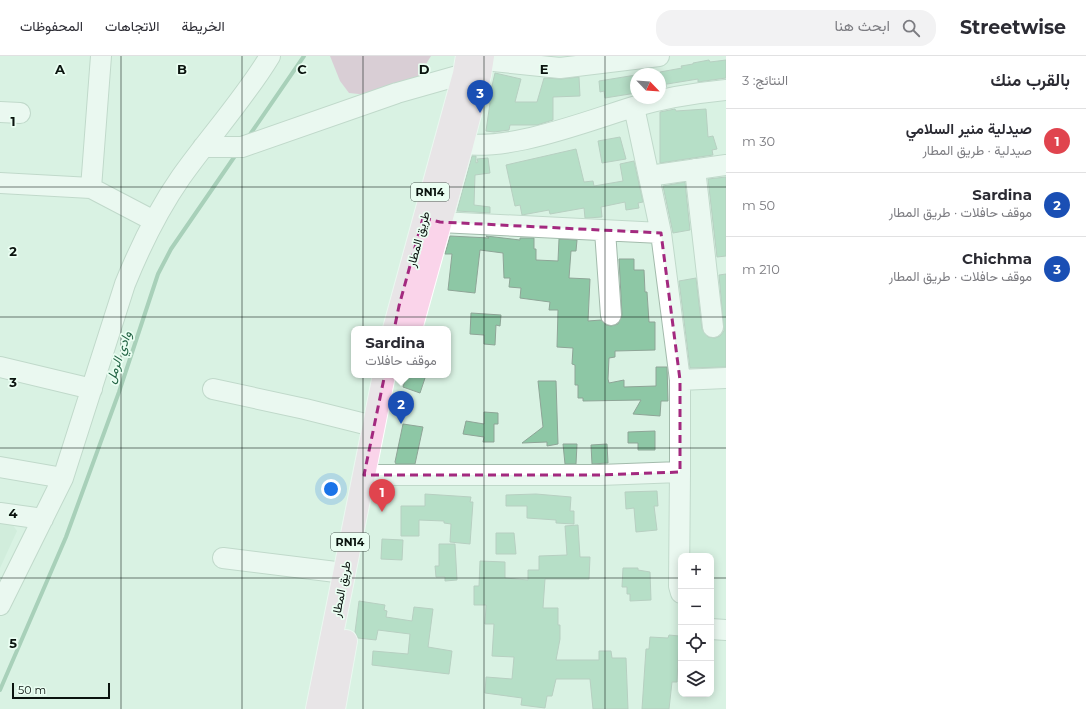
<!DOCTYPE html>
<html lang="ar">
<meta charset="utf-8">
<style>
:root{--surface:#fff;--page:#f2f2f3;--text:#2b2b33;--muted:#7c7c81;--line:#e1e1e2;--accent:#d93025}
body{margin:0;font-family:Montserrat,Vazirmatn,sans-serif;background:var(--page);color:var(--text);direction:rtl}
.controls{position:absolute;right:12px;bottom:12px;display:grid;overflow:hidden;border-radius:8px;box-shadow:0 2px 10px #0003}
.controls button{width:36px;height:36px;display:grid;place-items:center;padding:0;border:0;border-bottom:1px solid var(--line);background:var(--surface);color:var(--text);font:20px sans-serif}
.compass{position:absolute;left:630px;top:12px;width:36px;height:36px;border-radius:50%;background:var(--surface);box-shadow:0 2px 10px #0003;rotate:115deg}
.scale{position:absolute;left:12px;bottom:10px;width:98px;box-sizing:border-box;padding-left:4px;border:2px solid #0a130e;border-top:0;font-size:11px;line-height:14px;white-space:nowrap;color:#0a130e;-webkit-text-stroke:3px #eafef2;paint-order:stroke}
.you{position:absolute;left:331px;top:433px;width:14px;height:14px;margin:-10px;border:3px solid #fff;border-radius:50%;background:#1a73e8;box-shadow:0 0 0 6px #1a73e833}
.badge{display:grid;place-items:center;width:26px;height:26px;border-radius:50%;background:var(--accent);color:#fff;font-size:13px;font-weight:700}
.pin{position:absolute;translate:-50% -33px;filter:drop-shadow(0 1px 2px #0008)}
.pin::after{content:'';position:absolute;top:21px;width:14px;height:12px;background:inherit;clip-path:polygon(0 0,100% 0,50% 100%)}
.popup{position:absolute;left:351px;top:270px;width:100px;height:52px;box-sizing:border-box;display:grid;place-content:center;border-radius:8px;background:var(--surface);filter:drop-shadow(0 1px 3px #0005);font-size:13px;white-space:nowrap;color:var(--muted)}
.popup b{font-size:15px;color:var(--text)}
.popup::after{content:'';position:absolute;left:50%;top:100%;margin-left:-8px;border:8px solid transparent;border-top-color:var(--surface)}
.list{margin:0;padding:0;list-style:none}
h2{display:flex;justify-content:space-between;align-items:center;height:52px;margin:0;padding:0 16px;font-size:17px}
h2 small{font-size:13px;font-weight:400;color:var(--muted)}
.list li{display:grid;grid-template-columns:26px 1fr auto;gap:12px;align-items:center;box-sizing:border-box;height:64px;padding:0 16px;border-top:1px solid var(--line)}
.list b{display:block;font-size:15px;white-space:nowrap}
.list p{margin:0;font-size:13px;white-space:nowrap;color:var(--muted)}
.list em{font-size:13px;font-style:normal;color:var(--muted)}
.icon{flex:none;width:22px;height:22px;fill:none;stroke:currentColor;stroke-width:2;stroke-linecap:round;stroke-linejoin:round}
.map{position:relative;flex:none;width:726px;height:653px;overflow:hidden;direction:ltr}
header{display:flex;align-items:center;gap:24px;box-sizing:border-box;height:56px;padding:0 20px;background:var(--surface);border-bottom:1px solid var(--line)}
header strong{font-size:19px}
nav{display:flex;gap:22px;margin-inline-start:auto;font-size:14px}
.search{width:280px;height:36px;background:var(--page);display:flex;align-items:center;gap:10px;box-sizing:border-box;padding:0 14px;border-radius:16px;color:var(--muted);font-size:15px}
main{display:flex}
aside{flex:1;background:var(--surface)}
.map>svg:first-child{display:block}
.built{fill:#c7e7d3}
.forest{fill:#daa3c4}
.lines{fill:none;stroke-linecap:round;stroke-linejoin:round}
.stream{stroke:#6da686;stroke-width:4}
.building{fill:#8dc7a5;stroke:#8ea597}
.minor-casing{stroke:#a3bbac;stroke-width:22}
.major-casing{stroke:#fff;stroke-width:24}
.minor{stroke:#fff;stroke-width:20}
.major{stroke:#fad4ea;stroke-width:22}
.marked{fill:none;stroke:#a3297f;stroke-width:3;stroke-dasharray:8 5;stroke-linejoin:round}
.grid{fill:none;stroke:#0a130e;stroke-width:1;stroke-opacity:0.55}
.labels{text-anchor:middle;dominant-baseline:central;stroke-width:3.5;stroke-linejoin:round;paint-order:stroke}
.shield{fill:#eafef2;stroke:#4d5a52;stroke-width:1}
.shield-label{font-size:11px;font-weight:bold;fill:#0a130e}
.street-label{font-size:12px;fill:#0a130e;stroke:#eafef2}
.water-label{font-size:13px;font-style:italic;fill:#206242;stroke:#eafef2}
.grid-label{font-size:13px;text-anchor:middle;font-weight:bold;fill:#0a130e;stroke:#eafef2;stroke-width:3.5;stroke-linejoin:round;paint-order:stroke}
</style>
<header>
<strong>Streetwise</strong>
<div class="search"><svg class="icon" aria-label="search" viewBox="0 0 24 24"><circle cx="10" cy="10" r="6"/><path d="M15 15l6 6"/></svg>ابحث هنا</div>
<nav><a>الخريطة</a><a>الاتجاهات</a><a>المحفوظات</a></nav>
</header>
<main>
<aside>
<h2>بالقرب منك<small>النتائج: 3</small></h2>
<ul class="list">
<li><span class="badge" style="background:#e0444e">1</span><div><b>صيدلية منير السلامي</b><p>صيدلية · طريق المطار</p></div><em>30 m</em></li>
<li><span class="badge" style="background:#1a4fb4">2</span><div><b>Sardina</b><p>موقف حافلات · طريق المطار</p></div><em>50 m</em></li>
<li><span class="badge" style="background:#1a4fb4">3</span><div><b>Chichma</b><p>موقف حافلات · طريق المطار</p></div><em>210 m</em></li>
</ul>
</aside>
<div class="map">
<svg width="726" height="653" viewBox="0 0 726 653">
<rect width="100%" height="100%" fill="#d9f2e3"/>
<!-- built -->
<path class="built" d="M0,461L8,462L17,475L0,512Z"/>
<!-- forest -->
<path class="forest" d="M330,0H431L418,21L368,39L349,37L340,25Z"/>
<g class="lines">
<!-- stream -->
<path class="stream" d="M249,80L304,0
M0,634L66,481L119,336L158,218L171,193L237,97"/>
</g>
<!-- building -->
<path class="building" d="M709,4L710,6L726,4V22L698,26V23L661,29H666V31L660,32V16L682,12L681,10L693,8V7Z
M495,17L521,23L515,46H537L544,22L561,23L579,21L580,40L553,41V64L537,69H510L509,74L494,76L486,75L490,47H488Z
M636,19V37L605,42L604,35L600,36L599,25Z
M675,53L676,55L706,53L708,81L713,80L717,93L712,94L713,99L660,107V56Z
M620,81L626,103L602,107L598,85Z
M576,93L584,126L593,125L594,130L623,125L620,108L634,105L643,146L638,147L639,152L626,154L625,146L601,151L602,161L587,162H585L584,152L550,158L549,154L522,159L520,149L515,150L506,109Z
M472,100H476V107L478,106L477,103L488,102L490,117L475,119L474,149L490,151V157L457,155Z
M726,121V200L717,201L708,123Z
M685,126L690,174L673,177L663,130Z
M450,180L489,182L486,180L520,184V182H534V193H536V204L558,205L559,183L577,184L576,195H571L569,222L590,223L588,265L601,264L606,269L611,270L618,268L622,259L619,203H634V214H644L645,236H647L649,266H655V294L615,295V301L609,302L608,323L609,327L624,324V331L656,330V311H667L668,345H661L660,360L633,358L641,344L583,345V342H578V329H575V309L572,308L573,292L557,291L558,254H549L550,246L520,242L521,232L509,231L510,222H504L503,197L480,194L475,237L448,234L452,198H445Z
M726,218V311L690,312L679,225L696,222L702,273L708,281L715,282L720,280L724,275L719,219Z
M471,257L501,259L500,270L496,269L495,289L484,288V279L470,278Z
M407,319H426L420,337L403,331Z
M538,325H556L558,388L547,390V386L522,387L543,371Z
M484,356L498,357V368H494V386H483L484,381L463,378L466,365L484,368Z
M403,368L423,371L415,408H396L395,406Z
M655,375V394H638V387H628V376Z
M563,388H577L576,408H565Z
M607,388L608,407L592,408L591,389Z
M657,435L658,450H654L657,474L636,476L634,452L626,453L625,436Z
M425,438L471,441L470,446H473L470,488L450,486L451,468L444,467V465L419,464V480H401V450H425Z
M536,438L571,441L570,455H574V468L556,467V464L527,462V450H506V439Z
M578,469L580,501H590L589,523H545L543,552H558V569H560V583L556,604H599V595H611L612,602H626L628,653H593L590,623H556L552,640H547L545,652L521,649L522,642L485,637L486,621L512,623L514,601L492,600L494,568H485L486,549H474V530H479L480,505L505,506V522L528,524V514H539V500L567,499L565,470Z
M496,477H514L516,498H496Z
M382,483L403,484L402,504L381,503Z
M439,488H455L457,524L445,525V521H436L435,510H439Z
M623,512H638V514L650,516L651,544L630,545V538H627V531H622Z
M359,545L385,549L384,554L387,555L386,561L412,565L414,551L433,553L428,591L452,595L449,618L372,609L373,595L408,598L410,578L378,574L376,584L358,582L355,576Z
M669,579L679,580L677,626H672L669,653H642L646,593H649L650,581L668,582Z"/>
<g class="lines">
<!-- minor casing -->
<g class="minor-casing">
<path id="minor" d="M483,4L560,12L659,0
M634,51L661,177
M0,56L20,57
M448,85C500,100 581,67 633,51C664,42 695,37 726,34
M203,91H242L397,37L464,18L478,19
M695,113L713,271
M649,120L726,109
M0,127L91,132L154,165
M91,132L101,0
M605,175L611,259
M0,311L92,333
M680,324L726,322
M213,333L305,353L373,370
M0,411L63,422
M680,416L679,530L681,537
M364,419H600L680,416V324L661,177L440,166L425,162
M0,457L43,463
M223,502L344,517
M0,549L63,422L125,228C140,191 158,154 181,121C210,80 244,43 270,0
M711,573L726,574"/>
</g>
<!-- major casing -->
<g class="major-casing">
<path id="major" d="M394,273L464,18L467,0
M411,273L462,89L480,19L483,0
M317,653L384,319
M334,653L346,585"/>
</g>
<!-- minor -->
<use href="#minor" class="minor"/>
<!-- major -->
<use href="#major" class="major"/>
</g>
<!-- marked area -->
<path d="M0 0H726V653H0ZM423,162L440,166L661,177L680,324V416L600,419H364L399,250Z" fill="#d9f2e3" fill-opacity=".55" fill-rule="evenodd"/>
<path class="marked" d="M423,162L440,166L661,177L680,324V416L600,419H364L399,250Z"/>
<!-- grid -->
<path class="grid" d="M121,0V653M242,0V653M363,0V653M484,0V653M605,0V653M0,131H726M0,261H726M0,392H726M0,522H681M711,522H726"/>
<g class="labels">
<!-- shield labels -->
<g class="shield">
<rect x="411" y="127" width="38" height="18" rx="3"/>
<rect x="331" y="477" width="38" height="18" rx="3"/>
</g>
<g class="shield-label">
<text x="430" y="136">RN14</text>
<text x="350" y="486">RN14</text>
</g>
<!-- street labels -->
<g class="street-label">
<text transform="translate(418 183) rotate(-75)">طريق المطار</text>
<text transform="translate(341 533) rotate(-79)">طريق المطار</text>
</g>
<!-- water labels -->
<g class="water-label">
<text transform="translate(118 301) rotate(-71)">وادي الرمل</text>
</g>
</g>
<g class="grid-label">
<text x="60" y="18">A</text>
<text x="182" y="18">B</text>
<text x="302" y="18">C</text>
<text x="424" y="18">D</text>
<text x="544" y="18">E</text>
<text x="13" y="70">1</text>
<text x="13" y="200">2</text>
<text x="13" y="331">3</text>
<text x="13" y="462">4</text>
<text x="13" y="592">5</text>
</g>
</svg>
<div class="controls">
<button>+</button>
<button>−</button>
<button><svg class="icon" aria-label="locate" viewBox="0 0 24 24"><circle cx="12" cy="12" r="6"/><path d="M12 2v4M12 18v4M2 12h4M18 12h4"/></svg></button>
<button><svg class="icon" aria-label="layers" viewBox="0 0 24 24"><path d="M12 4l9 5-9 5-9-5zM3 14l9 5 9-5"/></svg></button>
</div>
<svg class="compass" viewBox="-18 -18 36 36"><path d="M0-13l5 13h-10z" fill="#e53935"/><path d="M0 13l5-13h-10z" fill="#7c7c81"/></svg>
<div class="scale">50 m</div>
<div class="you"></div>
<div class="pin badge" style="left:382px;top:456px;background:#e0444e">1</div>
<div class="pin badge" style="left:401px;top:368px;background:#1a4fb4">2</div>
<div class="popup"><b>Sardina</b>موقف حافلات</div>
<div class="pin badge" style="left:480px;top:57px;background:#1a4fb4">3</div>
</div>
</main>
